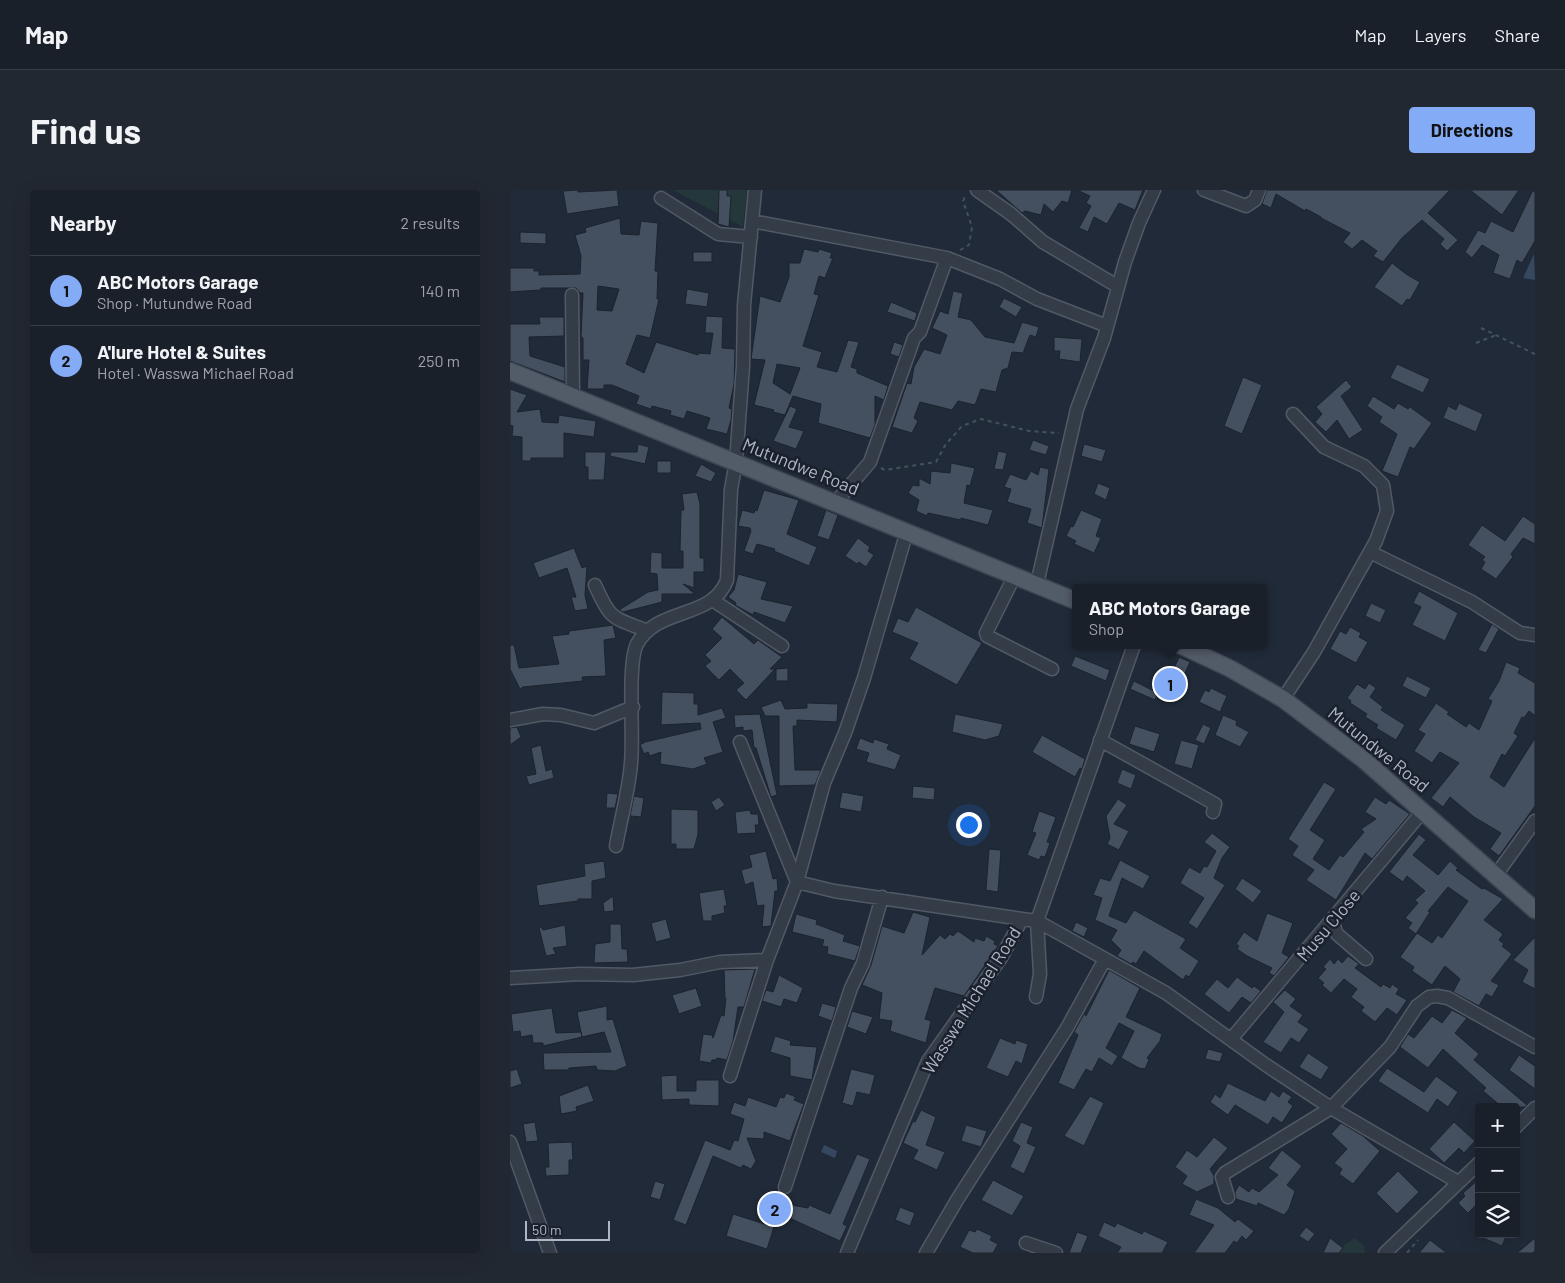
<!DOCTYPE html>
<meta charset="utf-8">
<style>
:root{--surface:#19202a;--page:#222832;--text:#f1f3f6;--muted:#9fa3a8;--line:#373e47;--accent:#84abf5}
body{margin:0;font-family:Barlow,sans-serif;background:var(--page);color:var(--text)}
.controls{position:absolute;right:15px;bottom:15px;display:grid;overflow:hidden;border-radius:5px;box-shadow:0 5px 20px #0002}
.controls button{width:45px;height:45px;display:grid;place-items:center;padding:0;border:0;border-bottom:1px solid var(--line);background:var(--surface);color:var(--text);font:25px sans-serif}
.scale{position:absolute;left:15px;bottom:12px;width:85px;box-sizing:border-box;padding-left:5px;border:2px solid #afb6c5;border-top:0;font-size:14px;line-height:18px;white-space:nowrap;color:#afb6c5;-webkit-text-stroke:4px #1a212d;paint-order:stroke}
.you{position:absolute;left:458px;top:634px;width:18px;height:18px;margin:-12px;border:4px solid #fff;border-radius:50%;background:#1a73e8;box-shadow:0 0 0 8px #1a73e833}
.badge{display:grid;place-items:center;width:32px;height:32px;border-radius:50%;background:var(--accent);color:#111;font-size:16px;font-weight:700}
.pin{position:absolute;translate:-50% -50%;border:2px solid #fff;box-shadow:0 1px 5px #0006}
.popup{position:absolute;left:562px;top:394px;width:195px;height:65px;box-sizing:border-box;display:grid;place-content:center;border-radius:5px;background:var(--surface);filter:drop-shadow(0 1px 4px #0005);font-size:16px;white-space:nowrap;color:var(--muted)}
.popup b{font-size:19px;color:var(--text)}
.popup::after{content:'';position:absolute;left:50%;top:100%;margin-left:-10px;border:10px solid transparent;border-top-color:var(--surface)}
.list{margin:0;padding:0;list-style:none}
h2{display:flex;justify-content:space-between;align-items:center;height:65px;margin:0;padding:0 20px;font-size:21px}
h2 small{font-size:16px;font-weight:400;color:var(--muted)}
.list li{display:grid;grid-template-columns:32px 1fr auto;gap:15px;align-items:center;box-sizing:border-box;height:70px;padding:0 20px;border-top:1px solid var(--line)}
.list b{display:block;font-size:19px;white-space:nowrap}
.list p{margin:0;font-size:16px;white-space:nowrap;color:var(--muted)}
.list em{font-size:16px;font-style:normal;color:var(--muted)}
.icon{flex:none;width:28px;height:28px;fill:none;stroke:currentColor;stroke-width:2;stroke-linecap:round;stroke-linejoin:round}
.map{position:relative;flex:none;width:1025px;height:1063px;overflow:hidden;border-radius:5px}
header{display:flex;align-items:center;gap:30px;box-sizing:border-box;height:70px;padding:0 25px;background:var(--surface);border-bottom:1px solid var(--line)}
header strong{font-size:24px}
nav{display:flex;gap:28px;margin-inline-start:auto;font-size:18px}
.intro{display:flex;align-items:center;justify-content:space-between;box-sizing:border-box;height:120px;padding:0 30px}
h1{margin:0;font-size:35px}
.button{padding:12px 22px;border-radius:5px;background:var(--accent);color:#111;font-size:18px;font-weight:700}
main{display:flex;gap:30px;padding:0 30px}
aside{flex:1;background:var(--surface);border-radius:5px;box-shadow:0 5px 20px #0002}
.map>svg:first-child{display:block}
.green{fill:#24373a}
.water{fill:#364760}
.building{fill:#444f5f;stroke:#1c232f;fill-rule:evenodd}
.lines{fill:none;stroke-linecap:round;stroke-linejoin:round}
.minor-casing{stroke:#525966;stroke-width:15}
.major-casing{stroke:#3e4552;stroke-width:19}
.path{stroke:#425458;stroke-width:2;stroke-dasharray:4 4;stroke-linecap:butt}
.minor{stroke:#343c48;stroke-width:12}
.major{stroke:#525b68;stroke-width:16}
.labels{text-anchor:middle;dominant-baseline:central;stroke-width:5;stroke-linejoin:round;paint-order:stroke}
.street-label{font-size:18px;fill:#afb6c5;stroke:#1a212d}
</style>
<header>
<strong>Map</strong>
<nav><a>Map</a><a>Layers</a><a>Share</a></nav>
</header>
<div class="intro"><h1>Find us</h1><a class="button">Directions</a></div>
<main>
<aside>
<h2>Nearby<small>2 results</small></h2>
<ul class="list">
<li><span class="badge">1</span><div><b>ABC Motors Garage</b><p>Shop · Mutundwe Road</p></div><em>140 m</em></li>
<li><span class="badge">2</span><div><b>A'lure Hotel &amp; Suites</b><p>Hotel · Wasswa Michael Road</p></div><em>250 m</em></li>
</ul>
</aside>
<div class="map">
<svg width="1025" height="1063" viewBox="0 0 1025 1063">
<rect width="100%" height="100%" fill="#212a38"/>
<!-- green -->
<path class="green" d="M163,0H237L233,37Z
M845,1048L854,1056L855,1063H831L835,1054Z"/>
<!-- water -->
<path class="water" d="M1024,64L1025,90L1013,88Z
M314,955L327,961L325,968L311,962Z"/>
<!-- building -->
<path class="building" d="M68,0V2L107,0L109,16L57,24L53,1Z
M209,0H217V6H221L219,37L208,34Z
M486,0H562L558,13L552,11L543,22L534,14L531,25L515,21L512,23Z
M567,0H633L625,20L609,13L597,34L584,27L578,42L569,38L581,16L576,13L580,6Z
M757,0H940L918,23L948,50L937,61L930,54L934,49L912,30L892,48L873,72L863,66L867,61L852,50L842,59L833,52L840,43L811,28V27L796,19L795,21L766,4L761,18L752,14Z
M960,0H1009L992,25Z
M1023,0H1025V51L1012,73L1007,70L1000,89L983,83L989,65L972,55L962,68L955,62L968,40L975,43L981,31L1003,42Z
M110,28L111,44L129,45L131,31L148,33L145,81H148L147,109H149L140,148L127,145L116,174L134,183L146,152L188,165V163L200,164L203,143H195L196,126L213,127L212,158L225,159L224,194L219,218L222,219L221,230L217,244L196,239L200,228L177,221L174,229L160,225L161,221L142,216L141,219L126,214L129,206L102,195H94V199H77L79,170H73V148L71,146L73,103H70L66,98H31V100L0,102V78H24V81H29V85L70,84L71,66L65,45L76,42L75,38ZM88,96L109,99L102,121L87,120Z
M10,42L36,43V54L10,53Z
M294,59L308,62L309,59L322,63L320,68H323L315,88L309,86L304,104L309,105L293,156L312,162L307,177L327,182L338,150L349,152L341,177L347,179V183L378,196L374,210L365,206V235L360,248L308,233L311,214L283,206L275,225L263,222L264,220L244,215L255,170L241,169L250,106L270,112L279,87V73H290ZM267,174L290,178L280,204L263,193Z
M183,62H202V72H183Z
M882,73L896,84L910,92L900,110L897,109L892,116L864,97Z
M177,99L199,103L197,117L175,114Z
M443,101L453,103L448,127L461,130L475,147L504,153L512,132L529,137L526,147L520,145L513,163L502,162L498,178L492,180L486,202L471,199L465,215L448,211L442,220L410,212L404,228L408,231L402,243L382,237L397,193L401,194L404,177L414,159L430,164L437,145L422,138L430,121L438,124Z
M494,108L512,117L506,127L489,117Z
M381,112L407,123L405,131L377,122Z
M29,127H54V146L19,147L20,166L55,177V192L0,171V134H30Z
M544,147L572,149L570,172L549,169L550,161H544Z
M384,152L393,155L389,167L380,164Z
M887,174L920,189L913,203L880,188Z
M733,187L752,195L732,244L714,236Z
M836,190L842,197L831,206L853,240L839,249L827,230L816,242L805,232L812,224L806,217Z
M0,199L17,205L7,222L30,219L32,232L48,233L49,225L86,231L84,247L54,243V268H21V271H12V247L2,246L3,236L0,235Z
M863,206L884,219L888,213L898,219L900,217L922,233L904,259L900,257L888,287L872,281L887,244L869,232L872,227L857,216Z
M949,213L973,224L966,242L933,228L938,216L946,220Z
M280,216L287,219L279,237L294,241L286,259L263,251Z
M523,250L539,256L536,265L519,260Z
M128,254L139,257L135,274L100,266L101,262H127Z
M574,254L596,260L592,272L571,266Z
M488,261L497,263L493,280L484,279Z
M75,262H96L94,290H78V277H75Z
M147,271H161V283H147Z
M441,273L465,278L460,296L457,295L454,313L483,320L478,335L451,328V330L418,323L417,326L406,321L409,310L398,303L403,295L409,296V288L420,294L421,281L440,283Z
M191,274L206,283L201,292L185,286Z
M530,277L539,279L532,338L517,333L521,319L497,312L501,299L494,297L500,284L516,290L521,281L528,285Z
M588,293L600,298L596,310L584,304Z
M254,300L289,310L277,344L307,357L299,376L264,361L265,359L247,354L243,364L234,361L241,341L240,338L228,336L232,320L244,323L245,320L247,321Z
M187,302L190,314V368H194V382H184V398L173,394L185,404H152V412L113,422L109,420L138,402L148,400L147,384L140,383L141,362L152,363V378H173V361H170L171,320H174L172,304Z
M316,320L328,325L319,350L307,346Z
M571,320L592,329L586,346L591,348L584,363L564,354L566,351L556,346L561,336L563,337Z
M1013,326L1025,334V354L1013,348L1001,364L1003,367L986,389L971,379L975,372L972,370L975,367L958,355L972,335L995,351Z
M348,348L360,357L358,361L364,365L356,377L349,372L347,374L335,366Z
M64,358L72,378L77,376L75,405L78,419L65,421L61,407H66L57,378L29,388L23,373Z
M228,384L257,392L251,409L283,416L275,433L244,422L243,425L225,415L226,413L218,407L224,400Z
M909,401L948,423L935,451L902,435L911,417L903,413Z
M861,413L876,420L870,433L855,426Z
M406,417L472,453L447,495L399,469L408,453L382,442L388,428L398,432Z
M212,427L244,454L248,450L272,467L260,479H265L236,510L226,500L234,493L220,479L209,490L195,476L201,471L195,465L212,448L202,439Z
M982,434L989,439L976,463L968,460Z
M103,435L106,448L94,450L96,486L72,487L73,491L13,497L10,499L0,479V455H4L9,478L49,474L42,446L59,444V441Z
M840,437L851,443L849,447L858,452L846,473L820,459L830,441L836,444Z
M565,466L600,480L596,491L561,476Z
M669,467L680,472L663,510L652,505Z
M996,472L1010,478L1008,483L1025,493V526L1019,521L1014,528L1012,527L1004,543L1008,546L995,566L992,564L980,587L994,597L1025,548V616L989,666L980,659L991,643L964,627L940,607L933,617L921,608L949,573L930,562L922,573L904,561L915,544L908,540L926,513L939,522L937,524L956,537L959,533L969,540L982,511L978,509L989,491Z
M278,478V491H266V479Z
M897,486L921,498L916,508L892,496Z
M624,491L648,503L645,510L620,499Z
M859,493L866,498L860,507L873,517L871,520L895,535L886,550L866,538L868,535L855,527L857,524L840,513L841,511L837,508L847,494L855,499Z
M701,498L717,506L710,522L689,512L695,500L699,502Z
M152,502L184,503V514H188V525L212,518L216,528L203,532L213,562L194,568L197,574L183,579L150,574L151,562L140,566L138,562L134,564L130,555L135,552L191,539L190,533L151,535Z
M271,510L275,519L297,518V513L328,514L327,532L287,530V536H283L285,580H311L305,595L269,596V526H255L251,517Z
M250,524L267,605L261,607L246,558H244L242,540L233,541V537L225,538L224,525Z
M445,524L493,534L489,546L475,550L442,542Z
M713,525L727,531L726,535L739,542L730,557L705,545Z
M693,534L701,538L694,554L685,550Z
M625,536L650,544L644,562L619,554Z
M7,537L11,547L0,555V538Z
M532,545L575,569L572,579L570,578L565,587L522,562Z
M350,548L363,553L364,549L379,554L377,559L391,565L385,580L356,572L359,563L346,559Z
M671,550L689,555L682,579L664,574Z
M31,555L36,581L42,579L44,588L19,595L16,586L26,584L21,558Z
M612,579L626,585L621,599L607,593Z
M814,592L826,599L800,640L815,650L803,669L819,680L830,665L833,667L854,642L851,639L866,629L855,622L865,607L876,614L879,610L900,624L862,669L855,663L826,710L796,690L804,680L782,665L788,656L778,649Z
M403,596L425,598L424,610L402,608Z
M332,602L354,606L351,622L329,618Z
M97,603L108,604L105,618H96Z
M124,606L134,608L131,627L120,626Z
M209,607L215,615L206,621L201,612Z
M608,609L617,615L604,634L619,641L609,660L597,654L600,648L596,626Z
M161,619L188,620V644L184,659H166V654H161Z
M240,620L241,624H248L249,635H245L246,643L227,644L225,622Z
M529,621L546,627L537,652L540,653L535,667L531,666L529,670L517,665L526,643L522,642Z
M702,643L720,657L712,668L704,688L715,695L687,739L678,733L694,708L670,693L679,677L690,683L694,676L697,677L706,661L694,652Z
M909,644L916,650L903,665L928,685L940,671L948,678L946,680L972,699L974,698L993,709L974,730L993,744L989,750L994,754L992,756L1002,764L981,791L989,795L982,807L976,804L969,816L943,802L950,789L935,776L922,795L902,781L904,777L890,767L907,743L922,753L928,745L932,748L958,711L938,697L918,721L920,722L906,744L898,738L902,733L895,728L908,713L905,710L915,701L897,686L893,692L879,682Z
M479,659L491,660L488,702L476,700Z
M256,661L263,689L267,688L268,701H265L261,736L252,737L254,715L247,716L243,692L235,695L231,680L242,677L239,665Z
M610,670L640,686L633,699L612,688L599,726L616,733L624,720L676,749L670,758L689,771L679,787L676,785L673,790L634,761L626,774L623,772L621,774L607,766L611,760L601,750L607,740L585,730L592,708L583,705L590,688L600,691Z
M94,671L96,688L82,691V709H68V711L29,716L26,695L75,686L74,674Z
M732,688L752,701L743,713L725,699Z
M214,699L217,716H214L215,723L202,726V731H193L189,703Z
M103,706L104,721L94,722L93,713Z
M403,722L420,727L412,765L430,745L435,749L440,744L443,746L448,741L464,752L465,748L474,751L476,746L485,751L484,754L488,756L454,806L425,798L415,829L421,831L416,853L380,841L382,831L369,829L372,803L352,795L361,775L372,736L394,743Z
M757,723L783,733L772,763L779,767L764,786L759,783L762,778L737,766L727,759L729,756L726,754L734,742L747,751Z
M286,724L307,730L306,734L335,745L333,751L350,756L345,771L317,764L318,757L312,756L314,750L282,742Z
M156,729L161,748L146,752L141,733Z
M566,732L578,738L574,747L562,741Z
M100,734H111L112,759H117L118,772L84,773L85,754L100,752Z
M55,735L57,756L43,758L46,764L36,766L29,738L31,737L33,740Z
M1025,747V799L1012,792L1018,780L1003,770Z
M838,766L849,774L845,778L871,797L873,794L880,798L882,794L889,799L886,804L897,810L887,825L877,818L865,832L851,821L854,817L841,807L847,799L834,789L821,803L812,795L814,793L808,788L816,779L813,777L820,769L824,774L828,769L832,773Z
M245,779L234,817H228L223,851L217,870L207,868L206,870H202L201,873L189,871L193,844L202,845L203,848L211,825L214,826L216,808L215,809L214,780Z
M599,780L630,798L616,827L652,844L650,851L637,868L639,870L635,879L629,878L611,868L624,841L609,833L596,858L608,866L602,876L589,868L582,882L576,879L564,900L548,893L568,845L564,842L574,824L576,826Z
M269,785L293,798L287,813L274,809L271,817L252,811L256,800L263,802Z
M727,787L742,798L744,796L751,801L741,813L732,807L719,823L694,804L707,789L718,798Z
M186,798L192,816L169,824L162,805Z
M775,800L786,809L780,816L793,825L788,832L799,839L789,853L781,848L771,863L753,852L774,822L763,812Z
M312,813L326,817L322,831L308,826Z
M97,816V830L103,829L117,876L105,881L87,880L86,876L59,878L58,880H34L33,863L101,862L94,842L72,847L71,842L72,847L33,856V853H23L22,845L11,847L10,841L3,842L1,824L42,818L46,843L71,842L67,822Z
M942,820L957,828L945,843L969,864L964,870L1017,915L1015,917H992L973,901L976,898L933,859L918,878L890,857L898,844L904,848L922,826L932,833Z
M342,821L363,827L356,844L337,837Z
M265,846L281,851L280,855L307,857L302,890L280,886V868L260,862Z
M490,848L505,854L506,850L518,854L512,874L506,871L498,887L476,878Z
M698,859L713,863L710,872L695,869Z
M798,863L819,877L811,890L789,877Z
M1009,865L1025,876V899L999,880Z
M877,878L914,902L926,886L948,902L938,917L927,909L918,923L868,891Z
M7,879L12,894L0,898V881Z
M341,879L365,885L360,905L347,902L343,916L332,913Z
M167,885V901H186V890H209V916L179,915V909L152,910L151,886Z
M718,893L755,911L761,901L769,907L773,901L782,907L778,912L783,916L772,933L763,927L758,935L725,915L718,925L700,912L705,904L710,908Z
M78,895L84,911L66,917L67,921L51,924L49,906Z
M276,903L286,907L284,910L294,914L280,951L254,942V949L237,948L246,971L241,979L233,975L231,978L203,966L176,1035L163,1030L195,950L220,960L224,950L228,951L234,929L220,924L224,912L235,916L238,907L266,917L270,907L274,908Z
M580,906L594,913L574,956L554,946Z
M411,920L426,927L416,955L435,962L427,980L403,969L408,960L393,953L403,931L405,932Z
M25,932L28,951L16,952L13,934Z
M511,932L523,937L517,953L526,957L514,984L500,977L510,956L502,951Z
M944,932L965,951L954,963L949,958L934,973L919,959Z
M831,933L853,946L870,961L843,994L829,984L832,979L824,973L837,959L821,944Z
M456,935L477,941L471,957L451,951Z
M704,947L718,958L700,979L704,986V994L687,1002L672,994L677,986L665,977L677,960L687,967Z
M62,952L63,970H59V985L36,986L35,977H39L38,953Z
M772,960L792,976L777,995L785,1001L779,1019L774,1025L748,1013L747,1016L726,1009L725,1002L729,995L739,1002L742,998L749,1002L768,985L758,978Z
M347,964L360,969L333,1034L337,1036L330,1051L277,1027L282,1015L298,1018L299,1015L320,1024Z
M888,981L909,1002L887,1024L866,1003Z
M969,989V1012L958,1023L948,1013L955,1006L953,1003Z
M483,990L514,1006L502,1026L471,1010Z
M145,991L155,994L150,1010L140,1007Z
M686,1009L708,1018L725,1032L728,1029L744,1041L736,1050L732,1046L727,1053L724,1051L715,1063H684L704,1035L679,1025Z
M390,1017L405,1023L400,1036L385,1030Z
M223,1024L264,1037L257,1059L216,1046Z
M594,1032L605,1037L607,1033L632,1044L634,1041L658,1052L652,1063H607L611,1057L588,1046Z
M796,1037L805,1044L798,1052L789,1046Z
M467,1039L482,1046L480,1050L488,1054L483,1063H463L450,1057L459,1040L465,1042Z
M567,1042L578,1046L571,1063H559Z
M964,1044H997L992,1056Z
M820,1048L833,1058L829,1063H813Z
M1025,1048V1063H1007Z
M920,1050L937,1063H909Z"/>
<g class="lines">
<!-- minor casing -->
<g class="minor-casing">
<path id="minor" d="M467,0L501,24L533,52L607,96
M694,0L736,16L745,10L749,0
M151,8L208,44L241,47
M242,31L437,68L490,89L527,109L597,136
M62,105L63,206
M326,312L360,272L404,148L410,142L437,68
M860,362L962,412L1010,443L1025,445
M505,385L476,443L477,446L542,479
M527,394L567,219L594,148L615,72L629,33L644,0
M85,395C101,431 102,427 138,441
M204,411L272,456
M773,509L804,462L866,351L877,321L873,295L854,276L814,257L783,224
M0,530L33,524L51,525L84,533L123,517
M590,550L705,614L703,622
M230,552L287,692
M106,656C111,628 119,600 121,573C124,546 117,474 127,454C148,416 202,430 217,390L221,299L226,272L233,176L234,115L245,0
M986,685L1025,631
M287,692L324,701L512,729
M527,731L656,803L756,875L821,918L948,992
M822,731L827,744L856,769
M0,788L70,784L123,785L170,780L210,772L257,770
M526,807L530,784L527,731
M722,848L913,621
M220,886L257,770L287,692L314,593L335,543L354,488L397,341
M1006,937L1025,918
M0,952L40,1063
M275,997L341,798L353,773L372,707
M718,1007L712,987L715,983L821,918L880,857L907,816L919,807L927,806L938,808L1025,857
M516,1053L546,1063
M337,1063L418,871L491,768L512,729L527,731L624,455
M416,1063L447,1010L557,838L595,769
M875,1063L969,973"/>
</g>
<!-- major casing -->
<g class="major-casing">
<path id="major" d="M0,181L566,411
M670,455L721,479L773,509L854,570L1025,720"/>
</g>
<!-- path -->
<path class="path" d="M450,60L459,55L462,37L453,11L456,5
M971,138L1025,164
M966,153L986,145
M371,278L375,280L426,272L436,254L452,236L471,229L519,241L549,243
M897,1063L908,1050"/>
<!-- minor -->
<use href="#minor" class="minor"/>
<!-- major -->
<use href="#major" class="major"/>
</g>
<g class="labels">
<!-- street labels -->
<g class="street-label">
<text transform="translate(291 276) rotate(22)">Mutundwe Road</text>
<text transform="translate(869 559) rotate(39)">Mutundwe Road</text>
<text transform="translate(818 735) rotate(-50)">Musu Close</text>
<text transform="translate(461 810) rotate(-58)">Wasswa Michael Road</text>
</g>
</g>
</svg>
<div class="controls">
<button>+</button>
<button>−</button>
<button><svg class="icon" aria-label="layers" viewBox="0 0 24 24"><path d="M12 4l9 5-9 5-9-5zM3 14l9 5 9-5"/></svg></button>
</div>
<div class="scale">50 m</div>
<div class="you"></div>
<div class="pin badge" style="left:660px;top:494px">1</div>
<div class="popup"><b>ABC Motors Garage</b>Shop</div>
<div class="pin badge" style="left:265px;top:1019px">2</div>
</div>
</main>
